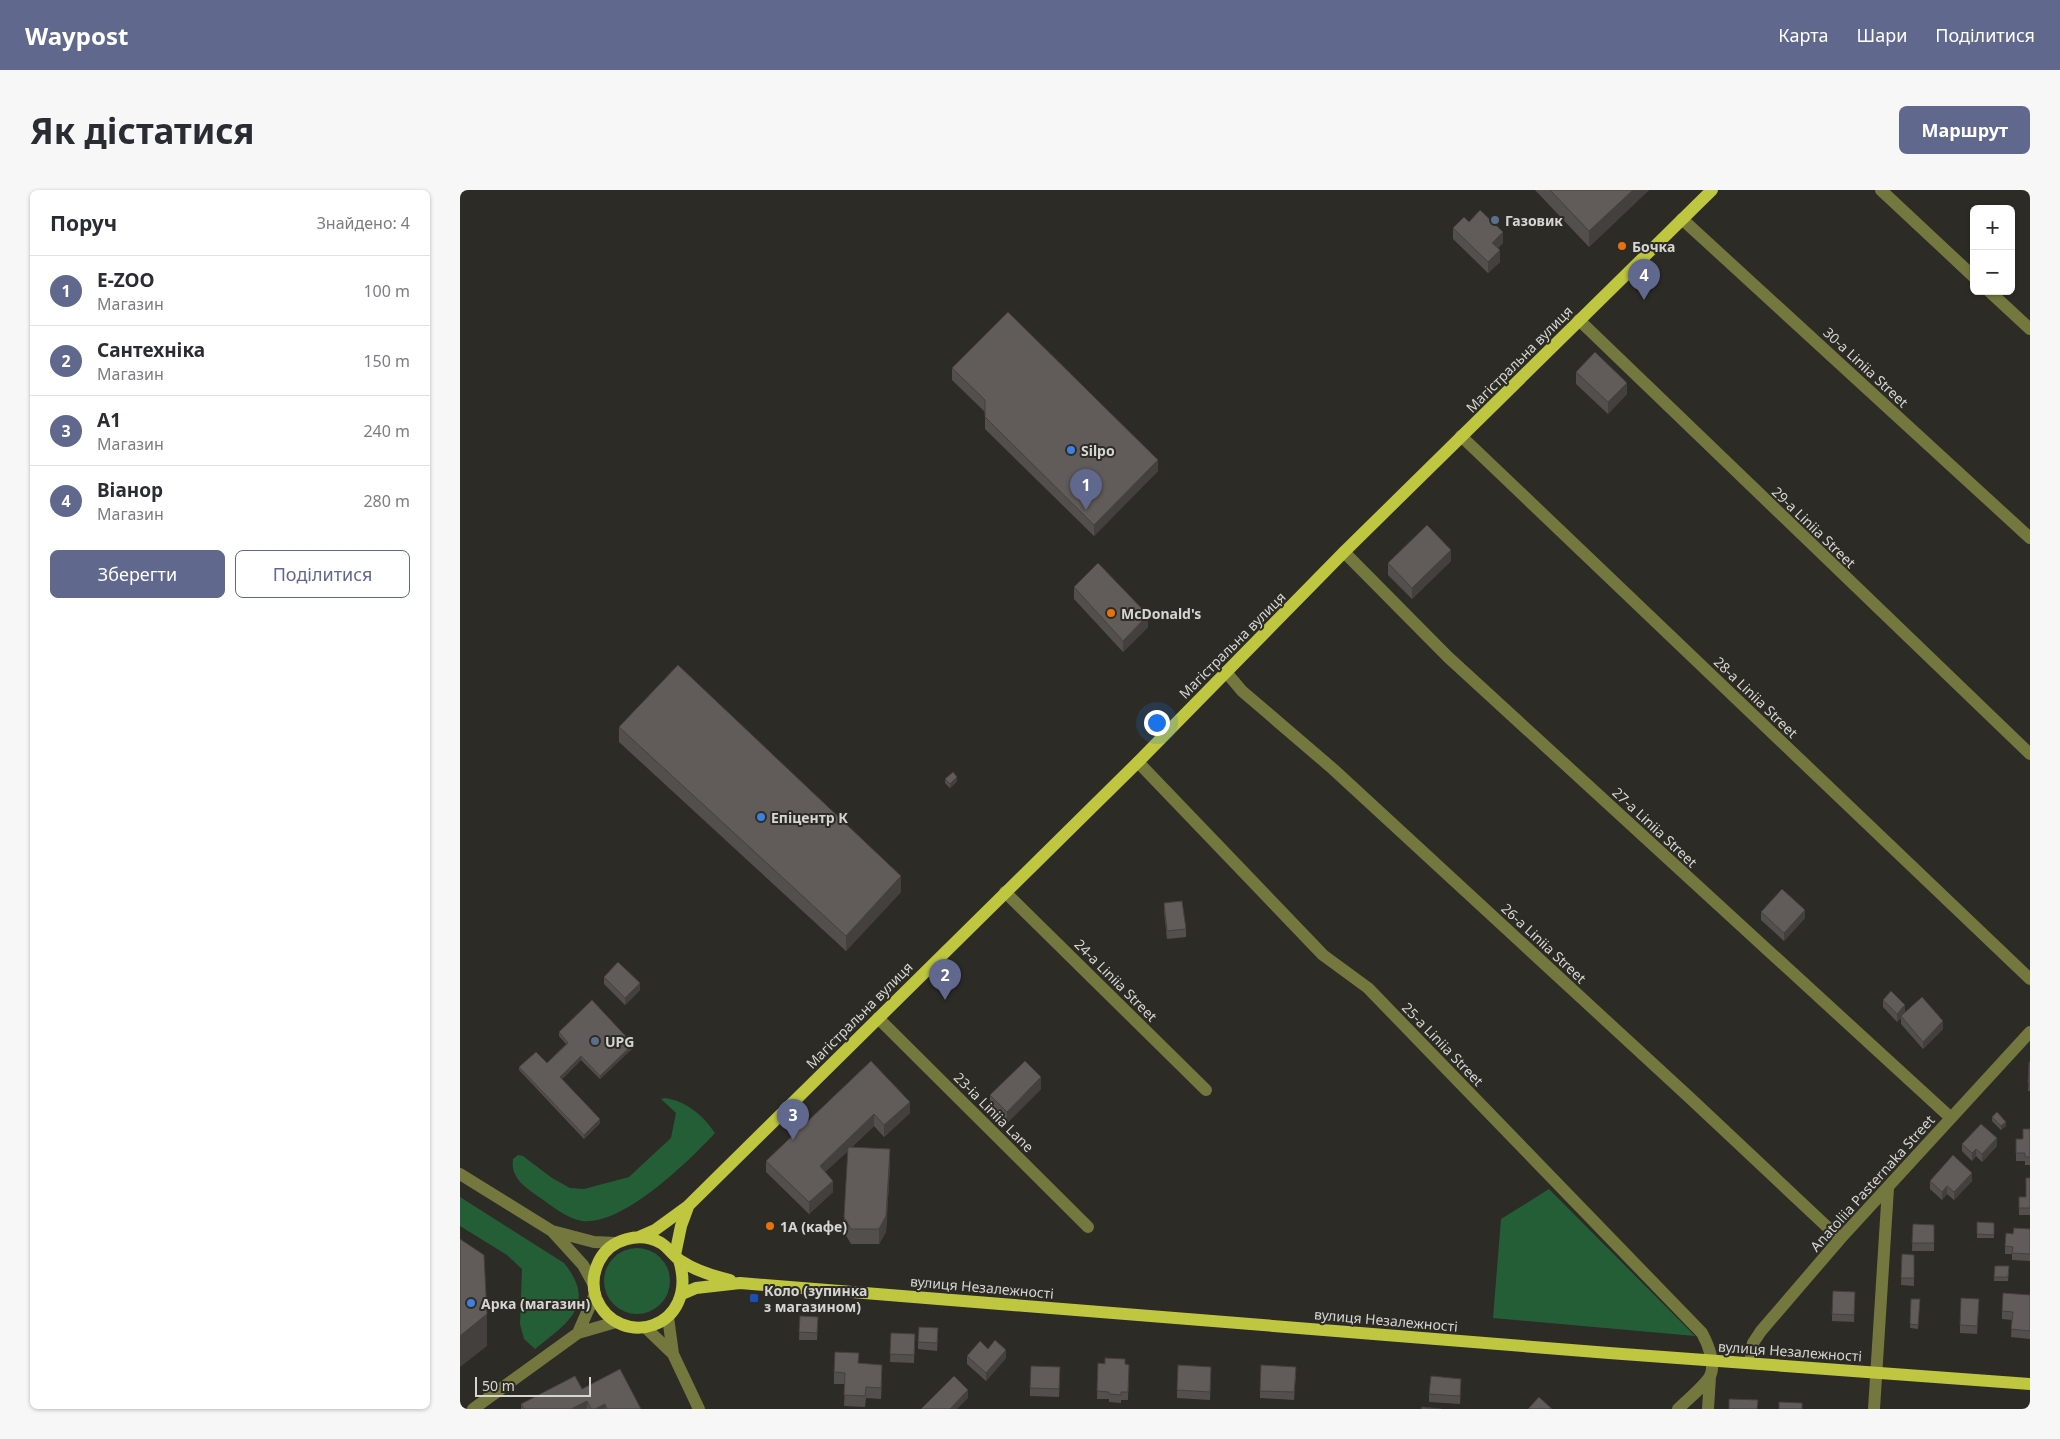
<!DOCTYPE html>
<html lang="uk">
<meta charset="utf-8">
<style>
:root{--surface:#fff;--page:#f7f7f7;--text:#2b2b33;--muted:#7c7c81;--line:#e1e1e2;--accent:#60688e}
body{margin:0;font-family:"Noto Sans",sans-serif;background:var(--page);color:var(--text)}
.controls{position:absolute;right:15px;top:15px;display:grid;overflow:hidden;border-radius:8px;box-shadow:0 1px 4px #0004}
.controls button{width:45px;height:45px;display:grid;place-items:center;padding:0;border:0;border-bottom:1px solid var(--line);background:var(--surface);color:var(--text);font:25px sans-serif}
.scale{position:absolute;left:15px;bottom:12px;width:116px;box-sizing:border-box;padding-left:5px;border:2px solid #d6d5d2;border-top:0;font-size:14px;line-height:18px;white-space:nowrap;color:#d6d5d2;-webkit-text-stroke:4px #2c2b26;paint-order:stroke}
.you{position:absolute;left:696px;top:532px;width:18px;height:18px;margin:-12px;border:4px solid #fff;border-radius:50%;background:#1a73e8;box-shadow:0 0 0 8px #1a73e833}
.badge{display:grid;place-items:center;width:32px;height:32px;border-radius:50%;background:var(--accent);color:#fff;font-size:16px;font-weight:700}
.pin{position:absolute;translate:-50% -41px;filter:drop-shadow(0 1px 2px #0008)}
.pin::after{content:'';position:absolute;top:26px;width:18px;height:15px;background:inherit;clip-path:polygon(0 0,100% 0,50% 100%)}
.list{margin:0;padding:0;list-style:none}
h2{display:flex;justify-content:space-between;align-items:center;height:65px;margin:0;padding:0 20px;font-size:21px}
h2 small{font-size:16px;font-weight:400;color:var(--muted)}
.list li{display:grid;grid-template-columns:32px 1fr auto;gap:15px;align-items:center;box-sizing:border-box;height:70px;padding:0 20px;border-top:1px solid var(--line)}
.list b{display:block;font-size:19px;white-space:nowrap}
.list p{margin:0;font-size:16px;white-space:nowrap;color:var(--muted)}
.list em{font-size:16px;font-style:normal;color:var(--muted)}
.actions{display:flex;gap:10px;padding:15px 20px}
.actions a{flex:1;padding:11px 0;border:1px solid var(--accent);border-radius:8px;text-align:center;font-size:18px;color:var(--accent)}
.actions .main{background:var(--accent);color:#fff}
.map{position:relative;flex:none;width:1570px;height:1219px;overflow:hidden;border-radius:8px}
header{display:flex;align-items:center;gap:30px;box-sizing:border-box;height:70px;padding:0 25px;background:var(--accent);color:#fff}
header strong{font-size:24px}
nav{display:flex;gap:28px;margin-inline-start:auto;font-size:18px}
.intro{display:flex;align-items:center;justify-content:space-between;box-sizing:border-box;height:120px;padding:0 30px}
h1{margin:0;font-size:35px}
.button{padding:12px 22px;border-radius:8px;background:var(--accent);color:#fff;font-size:18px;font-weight:700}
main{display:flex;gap:30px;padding:0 30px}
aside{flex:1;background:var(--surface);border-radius:8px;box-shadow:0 1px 4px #0004}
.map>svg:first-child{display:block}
.green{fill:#245e36}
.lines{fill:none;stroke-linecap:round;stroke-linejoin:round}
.minor{stroke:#74783e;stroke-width:12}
.major{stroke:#bfc640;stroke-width:12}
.wall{fill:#534f4d}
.shaded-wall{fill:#44403e}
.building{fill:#615c59;stroke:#44403e}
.service-dot{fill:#5c6f8a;stroke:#2c2b26;stroke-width:2}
.food-dot{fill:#e8710a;stroke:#2c2b26;stroke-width:2}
.shop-dot{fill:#3f7fe0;stroke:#2c2b26;stroke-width:2}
.transit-dot{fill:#1a4fb4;stroke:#2c2b26;stroke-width:2}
.labels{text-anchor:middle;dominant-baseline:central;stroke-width:4;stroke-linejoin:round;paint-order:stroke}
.poi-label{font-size:14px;font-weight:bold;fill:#d6d5d2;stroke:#2c2b26;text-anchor:start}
.street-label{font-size:14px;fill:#d6d5d2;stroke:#2c2b26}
</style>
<header>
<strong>Waypost</strong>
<nav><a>Карта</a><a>Шари</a><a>Поділитися</a></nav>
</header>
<div class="intro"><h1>Як дістатися</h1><a class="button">Маршрут</a></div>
<main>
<aside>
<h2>Поруч<small>Знайдено: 4</small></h2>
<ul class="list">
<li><span class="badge">1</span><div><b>E-ZOO</b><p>Магазин</p></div><em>100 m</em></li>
<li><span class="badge">2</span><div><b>Сантехніка</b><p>Магазин</p></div><em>150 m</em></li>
<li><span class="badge">3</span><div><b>А1</b><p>Магазин</p></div><em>240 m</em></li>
<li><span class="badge">4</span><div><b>Віанор</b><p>Магазин</p></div><em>280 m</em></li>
</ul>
<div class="actions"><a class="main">Зберегти</a><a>Поділитися</a></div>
</aside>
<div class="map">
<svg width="1570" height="1219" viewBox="0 0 1570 1219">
<rect width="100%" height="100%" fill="#2c2b26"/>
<!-- green -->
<path class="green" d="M205,908C226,911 243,925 255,943C229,971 163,1036 122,1031C106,1028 92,1016 79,1007C66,998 50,988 53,969L58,965L63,966L92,988L110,998L124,999L169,987L211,948L216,923L201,909Z
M1089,999L1235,1146L1033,1128L1041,1029Z
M0,1007L104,1073C138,1115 107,1133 75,1159L64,1149L60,1134L62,1079L47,1065L0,1036Z
M144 1091a33 33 0 1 1 66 0a33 33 0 1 1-66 0Z"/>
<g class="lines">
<!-- minor -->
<path class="minor" d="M1421,0L1514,87
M1222,29L1570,348
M1529,101L1570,139
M1119,130L1570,564
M1001,246L1570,789
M884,362L988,467L1491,928
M766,482L782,501L873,579L1230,908L1380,1049
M678,572L863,765L908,798L1242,1143C1248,1154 1257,1176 1249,1188C1241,1199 1228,1209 1218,1219
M545,702L746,900
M418,828L628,1037
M0,984L92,1041L123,1075L133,1093
M92,1041L134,1052L156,1053
M208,1127L213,1164L239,1219
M185,1137L213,1164
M118,1143L135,1104
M1290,1173L1293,1153L1301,1141L1380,1049L1570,842
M13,1219L118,1143L156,1132
M1248,1219L1250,1187
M1414,1219L1428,998"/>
<!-- major -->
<path class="major" d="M179,1047L195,1040L228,1016L678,572L884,362L1252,0
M215,1065L221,1036L228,1017
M219,1070C240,1138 159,1162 136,1108C132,1096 133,1083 139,1071C150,1049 180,1041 201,1053C209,1058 213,1066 221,1071C236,1081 253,1086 270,1090
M222,1104L236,1098L280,1093L1149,1163L1570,1194"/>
</g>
<!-- wall -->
<path class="wall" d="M1075,0H1189L1129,57Z
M1009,32L1043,53L1038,58L1040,72L1028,83L993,49V38Z
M492,178L698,281L634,346L525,239V222L492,190Z
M1116,182L1167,204L1148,224L1116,194Z
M991,371L952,409L928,385V373Z
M614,397L688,437L663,462L614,409Z
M159,537L441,702L386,761L159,552Z
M485,589L497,591L490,598L485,593Z
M704,713L726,739V747L707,749L704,721Z
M1301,722L1345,728L1324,751L1301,730Z
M144,787L180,800L165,815L144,794Z
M1423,810L1445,822L1483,839L1463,859L1441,834V828L1437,832L1423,817Z
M99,842L173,858L140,889L121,870L102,889L140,933L124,949L59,880V877L87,873L106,854L99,846Z
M411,871L450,923L424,947L414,936L392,957L430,975L426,1042L419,1054H391L384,1042V1027L388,961L365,982L373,1002L349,1024L306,982V971Z
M1570,872V901H1568Z
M581,899L547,933L530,917V905Z
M1532,927L1546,936L1541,940L1532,931Z
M1570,939V975H1565V971H1556V949H1563Z
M1502,954L1537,956L1522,972L1516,966L1512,971L1502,961Z
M1570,988V1025H1559V1007H1566Z
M1470,991H1512L1494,1010L1487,1004L1482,1010L1470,999Z
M1517,1032L1534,1033V1048H1517Z
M1453,1034L1474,1035V1061H1452Z
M1570,1039V1071L1552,1070V1064H1545V1056L1553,1044Z
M1442,1064L1454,1065V1096L1441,1095Z
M1535,1076H1549L1548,1091H1534Z
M1395,1102L1394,1132L1372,1131V1124Z
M1570,1105V1149L1551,1147L1552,1130L1542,1129V1121Z
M1451,1109H1460L1458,1139L1450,1138Z
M1519,1117L1517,1144L1500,1143V1135Z
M340,1126L358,1127L357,1150H339Z
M431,1143L455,1144L454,1173L430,1172Z
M478,1146L477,1161L458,1159V1152Z
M528,1159L546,1168L526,1191L507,1174V1166Z
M399,1173L422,1186L421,1209L406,1208L405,1217L384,1216L385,1194H374V1182Z
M638,1173L669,1175L668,1210H661V1213L649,1212V1209H637Z
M600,1185L599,1207L570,1206V1198Z
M751,1185L750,1210L717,1208V1200Z
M836,1185L834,1210L800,1208V1201Z
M1001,1196L1000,1214L969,1212V1204Z
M122,1199L181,1219H61V1214Z"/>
<!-- shaded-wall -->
<path class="shaded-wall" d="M1173,0H1189L1129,57V41Z
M1043,42V53L1032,64V53Z
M1040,60V72L1028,83V72Z
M1167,193V204L1148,224V212Z
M698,270V281L634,346V335Z
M991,360V371L952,409V398Z
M688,425V437L663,462V451Z
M497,587V591L490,598V594Z
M441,686V702L386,761V746Z
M1345,720V728L1324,751V743Z
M180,793V800L165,815V808Z
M1445,815V823L1441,826V828L1437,832V824Z
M1483,831V839L1463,859V852Z
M173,854V858L140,889V886Z
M121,866V870L100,891V887Z
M581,887V899L547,933V922Z
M450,912V923L424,947V935Z
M414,924V936L360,987V976Z
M140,929V933L124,949V945Z
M1546,932V936L1541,940V936Z
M1537,948V956L1522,972V964Z
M430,959V975L426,1042L419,1054V1039Z
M1516,959V966L1512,971V963Z
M1512,983V991L1494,1010V1002Z
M373,991V1002L349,1024V1012Z
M1487,996V1004L1482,1010V1002Z
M27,1124V1156L0,1177V1146Z
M546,1160V1168L526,1191V1183Z
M422,1175V1186L421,1209V1198Z
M508,1200V1208L497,1219H490Z
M127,1211V1219H111Z
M145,1214V1219H135Z"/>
<!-- building -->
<path class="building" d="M1090,0H1173L1129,41Z
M1020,20L1043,42L1032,53L1040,60L1028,72L993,38L1004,27L1009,32Z
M548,122L698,270L634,335L525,227V210L492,178Z
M1135,162L1167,193L1148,212L1116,182Z
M967,335L991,360L952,398L928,373Z
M638,373L688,425L663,451L614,397Z
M218,475L441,686L386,746L159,537Z
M493,582L497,587L490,594L485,589Z
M1322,699L1345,720L1324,743L1301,722Z
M722,711L726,739L707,741L704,713Z
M158,772L180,793L165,808L144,787Z
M1431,801L1445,815L1437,824L1423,810Z
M1462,807L1483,831L1463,852L1441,826Z
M132,810L173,854L140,886L121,866L100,887L140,929L124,945L59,877L76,862L87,873L108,853L99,842Z
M411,871L450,912L424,935L414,924L360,976L373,991L349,1012L306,971Z
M565,871L581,887L547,922L530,905Z
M1569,872H1570V893H1568Z
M1537,922L1546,932L1541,936L1532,927Z
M1521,934L1537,948L1522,964L1516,959L1512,963L1502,954Z
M1563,939H1570V967H1565V963H1556V949H1563Z
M388,957L430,959L426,1026L419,1039H391L384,1027Z
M1493,965L1512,983L1494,1002L1487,996L1482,1002L1470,991Z
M1566,988H1570V1018H1559V1007H1566Z
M1517,1032L1534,1033V1045L1517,1044Z
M1453,1034L1474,1035V1053H1452Z
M1554,1038L1570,1039V1064L1552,1063L1553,1057L1545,1056L1546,1043L1553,1044Z
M0,1049L24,1065L27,1124L0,1146Z
M1442,1064L1454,1065V1088H1441Z
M1535,1076H1549L1548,1087H1534Z
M1373,1101L1395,1102L1394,1125L1372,1124Z
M1543,1103L1570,1105V1141L1551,1139L1553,1122L1542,1121Z
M1501,1108L1519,1109L1517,1136L1500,1135Z
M1451,1109H1460L1458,1135L1450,1134Z
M340,1126L358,1127L357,1143L339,1142Z
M459,1137L478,1138L477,1153L458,1152Z
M431,1143L455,1144L454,1165L430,1164Z
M535,1150L546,1160L526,1183L507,1166L520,1151L528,1159Z
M375,1162L399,1163L398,1173L422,1175L421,1198L406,1197L405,1206L384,1205L385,1183L374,1182Z
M645,1168L665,1169V1174L669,1175L668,1202H661V1205L649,1204V1202L637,1201L638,1173L645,1174Z
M718,1175L751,1177L750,1202L717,1200Z
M801,1175L836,1177L834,1202L800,1201Z
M571,1176L600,1177L599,1199L570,1198Z
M160,1179L181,1219H147L145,1214L135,1219H131L127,1211L111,1219H64L61,1214L115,1186L122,1199Z
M494,1186L508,1200L490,1219H461Z
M971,1186L1001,1189L1000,1206L969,1204Z
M1079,1207L1092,1219H1068Z
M1269,1209L1298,1210L1297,1219H1269Z
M1319,1212L1342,1213V1219H1319Z
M962,1217L981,1219H961Z"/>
<!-- markers -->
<g class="service-dot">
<circle cx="1035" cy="30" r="5"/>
<circle cx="135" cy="851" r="5"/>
</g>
<g class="food-dot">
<circle cx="1162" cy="56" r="5"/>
<circle cx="651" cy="423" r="5"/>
<circle cx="310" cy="1036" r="5"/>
</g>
<g class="shop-dot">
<circle cx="611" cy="260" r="5"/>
<circle cx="301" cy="627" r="5"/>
<circle cx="11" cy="1113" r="5"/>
</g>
<rect class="transit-dot" x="289" y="1103" width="10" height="10" rx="2.5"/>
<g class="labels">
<!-- poi labels -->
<g class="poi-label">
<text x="1045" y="30">Газовик</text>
<text x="1172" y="56">Бочка</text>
<text x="621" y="260">Silpo</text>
<text x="661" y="423">McDonald's</text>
<text x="311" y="627">Епіцентр К</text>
<text x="145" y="851">UPG</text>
<text x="320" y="1036">1А (кафе)</text>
<text x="304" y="1100">Коло (зупинка<tspan x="304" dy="16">з магазином)</tspan></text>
<text x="21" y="1113">Арка (магазин)</text>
</g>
<!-- street labels -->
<g class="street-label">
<text transform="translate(1059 169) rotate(-45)">Магістральна вулиця</text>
<text transform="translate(1406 177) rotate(43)">30-a Liniia Street</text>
<text transform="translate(1354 337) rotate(44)">29-a Liniia Street</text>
<text transform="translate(772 455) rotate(-45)">Магістральна вулиця</text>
<text transform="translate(1296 507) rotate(44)">28-a Liniia Street</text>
<text transform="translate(1195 637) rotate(43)">27-a Liniia Street</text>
<text transform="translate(1084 753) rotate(43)">26-a Liniia Street</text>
<text transform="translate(656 790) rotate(45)">24-a Liniia Street</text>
<text transform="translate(399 825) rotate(-45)">Магістральна вулиця</text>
<text transform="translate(983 854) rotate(46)">25-a Liniia Street</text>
<text transform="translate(534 922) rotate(45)">23-ia Liniia Lane</text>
<text transform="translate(1412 993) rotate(-48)">Anatoliia Pasternaka Street</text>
<text transform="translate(522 1097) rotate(5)">вулиця Незалежності</text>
<text transform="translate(926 1130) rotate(5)">вулиця Незалежності</text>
<text transform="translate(1330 1161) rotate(4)">вулиця Незалежності</text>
</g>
</g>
</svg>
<div class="controls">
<button>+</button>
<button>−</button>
</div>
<div class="scale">50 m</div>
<div class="you"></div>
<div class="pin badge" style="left:626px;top:320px">1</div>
<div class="pin badge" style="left:485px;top:810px">2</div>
<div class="pin badge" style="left:333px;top:950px">3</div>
<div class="pin badge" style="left:1184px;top:110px">4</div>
</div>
</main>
